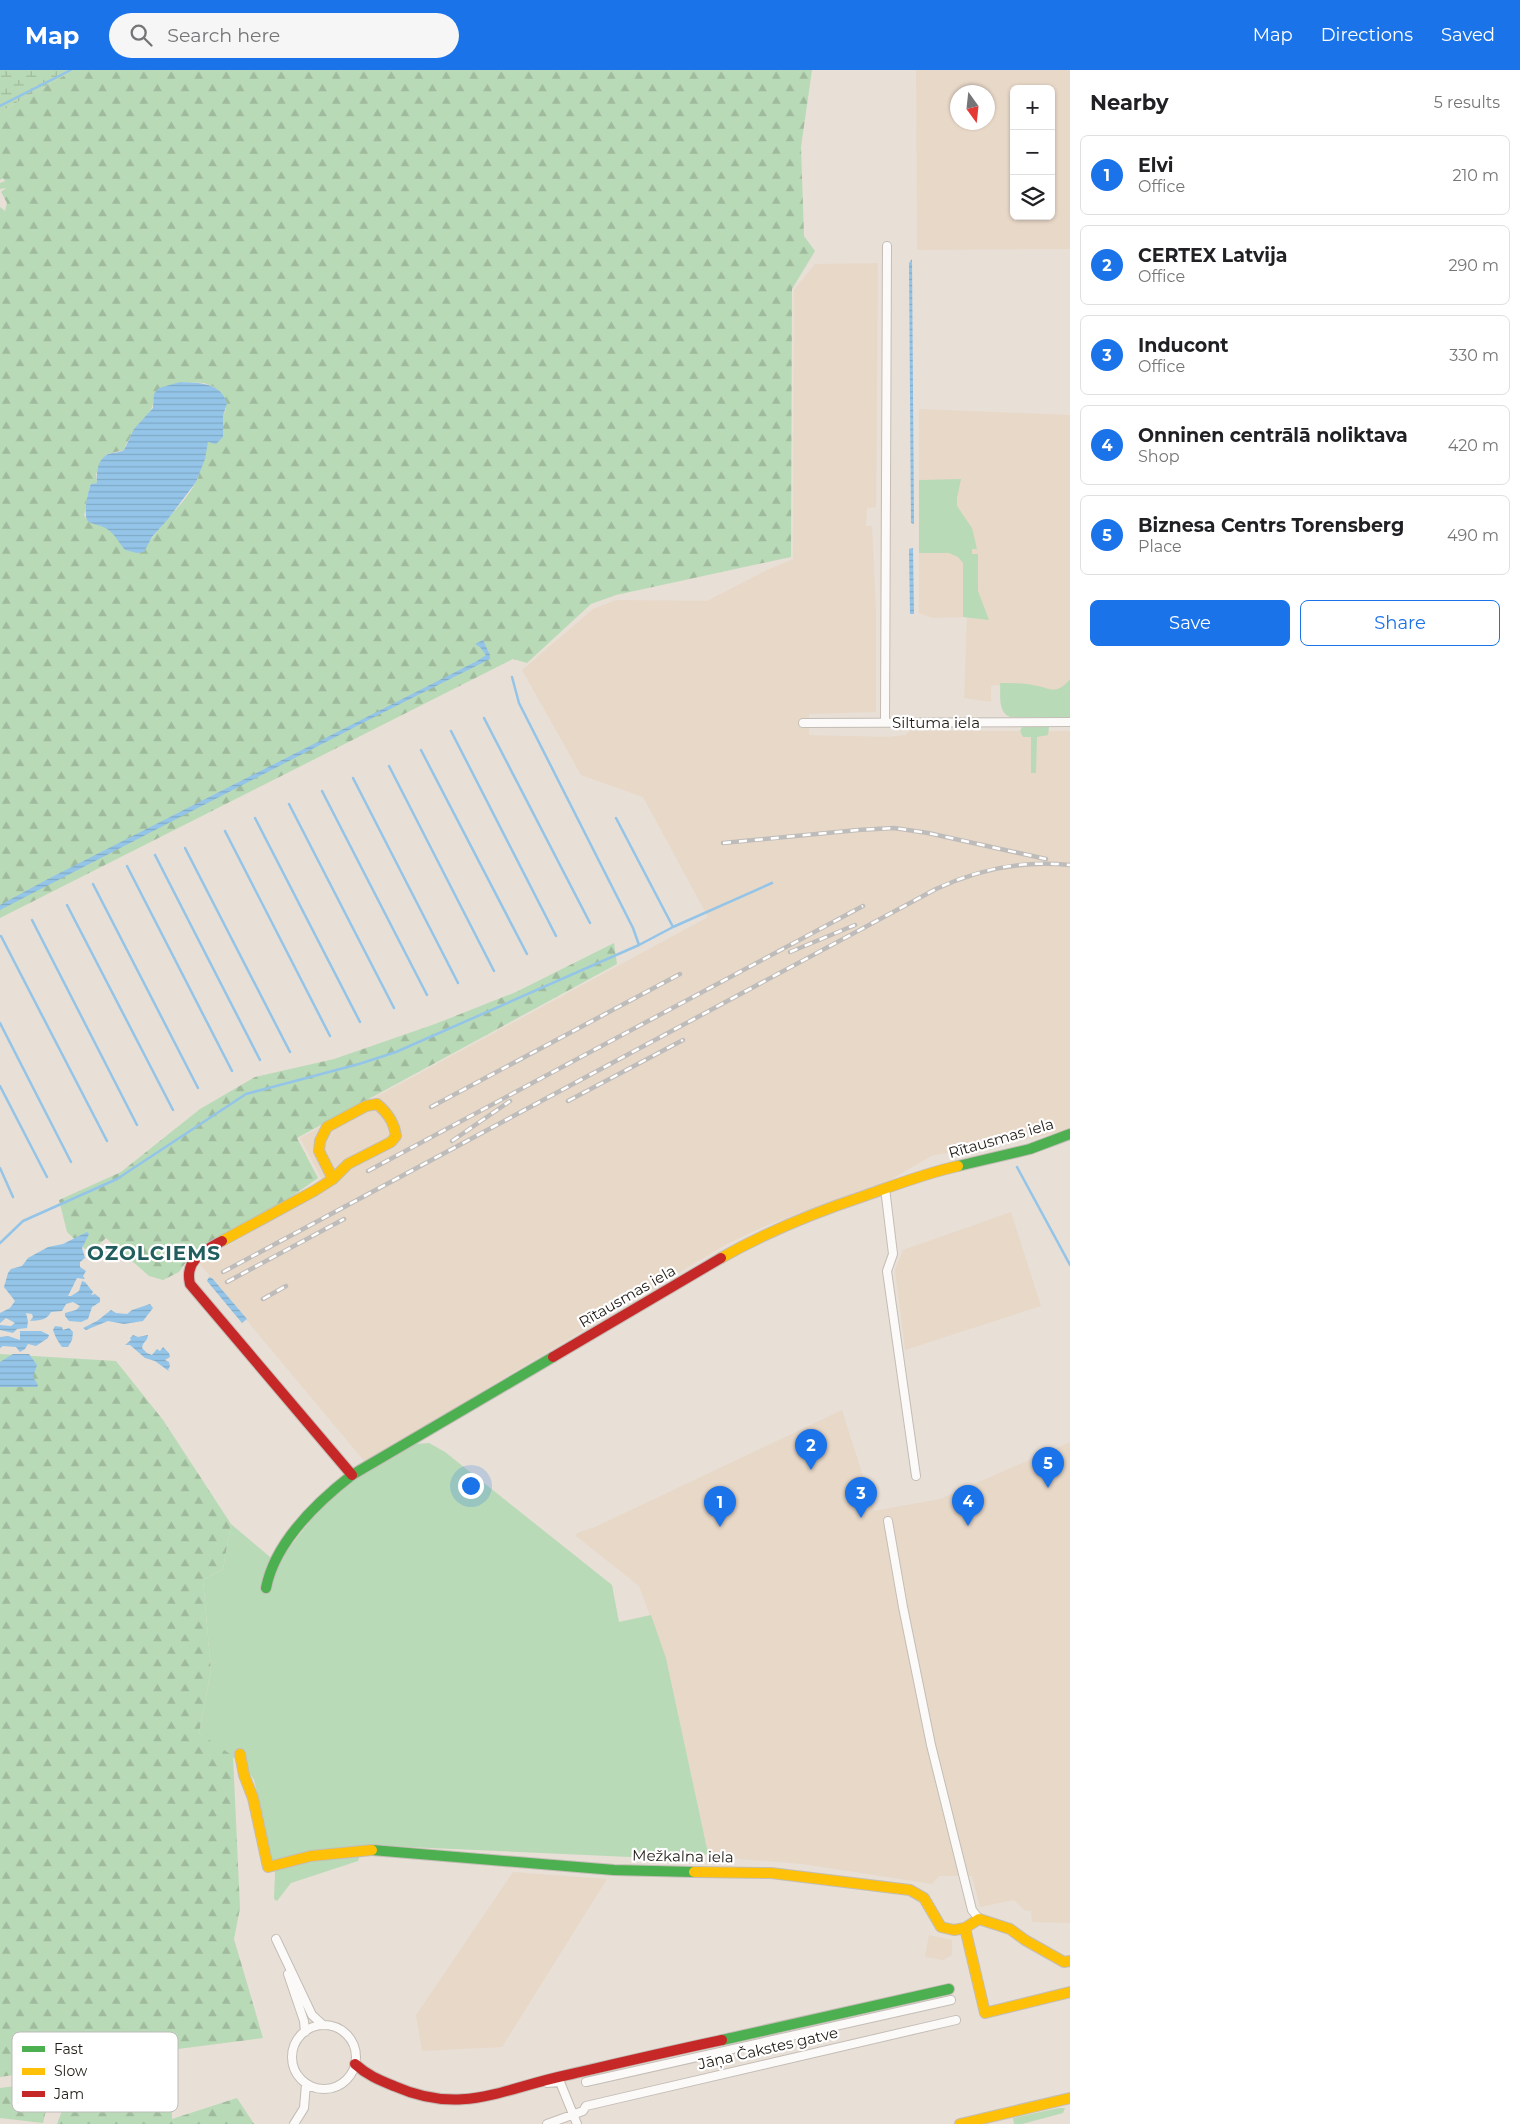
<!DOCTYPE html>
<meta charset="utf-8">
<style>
:root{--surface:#fff;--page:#f6f6f6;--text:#202124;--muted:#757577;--line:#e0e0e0;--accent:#1a73e8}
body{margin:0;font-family:Montserrat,sans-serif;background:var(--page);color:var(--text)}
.controls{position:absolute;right:15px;top:15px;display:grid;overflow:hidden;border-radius:8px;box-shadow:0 1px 4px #0004}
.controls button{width:45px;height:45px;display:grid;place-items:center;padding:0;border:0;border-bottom:1px solid var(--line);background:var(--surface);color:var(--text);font:25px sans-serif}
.compass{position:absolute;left:950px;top:15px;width:45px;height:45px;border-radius:50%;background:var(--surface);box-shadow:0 1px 4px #0004;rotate:165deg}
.you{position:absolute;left:470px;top:1415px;width:18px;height:18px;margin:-12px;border:4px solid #fff;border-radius:50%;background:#1a73e8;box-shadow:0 0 0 8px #1a73e833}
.badge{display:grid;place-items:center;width:32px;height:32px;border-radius:50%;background:var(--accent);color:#fff;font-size:16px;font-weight:700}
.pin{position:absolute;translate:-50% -41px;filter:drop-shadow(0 1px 2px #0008)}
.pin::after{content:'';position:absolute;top:26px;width:18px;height:15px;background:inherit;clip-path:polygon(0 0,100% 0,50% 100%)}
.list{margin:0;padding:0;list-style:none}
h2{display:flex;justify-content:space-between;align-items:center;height:65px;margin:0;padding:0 20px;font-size:21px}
h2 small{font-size:16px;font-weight:400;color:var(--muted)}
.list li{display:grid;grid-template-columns:32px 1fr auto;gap:15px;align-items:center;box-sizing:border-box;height:80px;margin:0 10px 10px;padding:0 10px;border:1px solid var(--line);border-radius:8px}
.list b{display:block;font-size:19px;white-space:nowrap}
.list p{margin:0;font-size:16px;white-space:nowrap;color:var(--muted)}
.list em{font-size:16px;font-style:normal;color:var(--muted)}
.actions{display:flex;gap:10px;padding:15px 20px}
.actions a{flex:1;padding:11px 0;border:1px solid var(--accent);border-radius:8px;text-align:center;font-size:18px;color:var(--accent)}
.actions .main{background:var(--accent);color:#fff}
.icon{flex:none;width:28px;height:28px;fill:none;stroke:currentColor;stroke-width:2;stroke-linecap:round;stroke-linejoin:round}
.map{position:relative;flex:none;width:1070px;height:2054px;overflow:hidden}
header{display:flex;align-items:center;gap:30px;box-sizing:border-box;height:70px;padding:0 25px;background:var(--accent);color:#fff}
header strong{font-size:24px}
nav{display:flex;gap:28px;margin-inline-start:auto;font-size:18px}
.search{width:350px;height:45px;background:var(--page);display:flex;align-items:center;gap:12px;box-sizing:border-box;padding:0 18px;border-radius:28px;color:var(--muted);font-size:19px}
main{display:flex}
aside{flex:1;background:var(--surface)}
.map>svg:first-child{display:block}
.built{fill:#e8d8c8;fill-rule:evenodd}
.grass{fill:#b9dab7}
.forest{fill:url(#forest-firs);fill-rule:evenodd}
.wetland{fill:url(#wetland-marsh)}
.water{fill:url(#water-rules)}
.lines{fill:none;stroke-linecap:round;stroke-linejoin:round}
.stream{stroke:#94c5e8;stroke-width:2.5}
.street-casing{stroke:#c3bdb6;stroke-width:10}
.fast-casing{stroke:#c3bdb6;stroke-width:12}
.slow-casing{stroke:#c3bdb6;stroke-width:12}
.jam-casing{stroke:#c3bdb6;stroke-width:12}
.street{stroke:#fcfaf9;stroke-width:8}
.fast{stroke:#4caf50;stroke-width:10}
.slow{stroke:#ffc107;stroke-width:10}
.jam{stroke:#c62828;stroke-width:10}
.rail-casing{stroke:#bebcba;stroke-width:4.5}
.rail{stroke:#fff;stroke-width:2.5;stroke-dasharray:8;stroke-linecap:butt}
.labels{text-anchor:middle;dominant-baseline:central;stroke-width:4.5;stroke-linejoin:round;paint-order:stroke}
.street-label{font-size:15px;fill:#201b15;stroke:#fff}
.district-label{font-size:20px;font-weight:bold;letter-spacing:1px;fill:#225d5e;stroke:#fff}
.key{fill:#fff;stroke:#bcbbb9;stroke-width:1}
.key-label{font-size:14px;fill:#201b15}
</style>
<header>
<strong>Map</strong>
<div class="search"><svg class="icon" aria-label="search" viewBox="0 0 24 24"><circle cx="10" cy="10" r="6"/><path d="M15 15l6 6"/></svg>Search here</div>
<nav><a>Map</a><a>Directions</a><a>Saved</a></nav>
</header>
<main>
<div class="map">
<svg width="1070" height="2054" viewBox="0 0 1070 2054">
<defs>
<pattern id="forest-firs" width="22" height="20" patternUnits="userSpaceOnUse" patternTransform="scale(1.25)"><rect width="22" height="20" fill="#b9dab7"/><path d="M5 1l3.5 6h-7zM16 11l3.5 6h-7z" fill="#9fba9c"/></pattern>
<pattern id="wetland-marsh" width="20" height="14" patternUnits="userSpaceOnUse" patternTransform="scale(1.25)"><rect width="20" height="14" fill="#b9dab7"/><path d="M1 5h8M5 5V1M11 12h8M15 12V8" fill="none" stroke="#9fba9c"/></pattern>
<pattern id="water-rules" width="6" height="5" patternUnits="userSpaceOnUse" patternTransform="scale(1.25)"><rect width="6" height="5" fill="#94c5e8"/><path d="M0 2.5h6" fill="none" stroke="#7fa9c6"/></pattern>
</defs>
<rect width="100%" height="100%" fill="#e8dfd6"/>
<!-- built -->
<path class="built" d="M916,0H1070V179L917,180ZM1014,19H1051V146H1014ZM988,22V52H958V22Z
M878,193L876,437L867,438L866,456H872L876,542V642L809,644V665L886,667L905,665L910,661H1070V1060L971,1080L933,1085L890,1110L765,1156L725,1175L365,1392L199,1193L326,1117L300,1068L708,847L643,727L581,705L522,600L593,539L616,530L707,531L765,501L793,489L794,220L815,194Z
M919,339L1070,345V635L1019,617L995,615L991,616V632L964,628L967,547L933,548L919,543Z
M1011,1142L1041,1236L905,1280L895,1200L903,1180Z
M842,1340L874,1441L940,1429L1070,1372V1853L1032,1852L1031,1841L1024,1840L1014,1830L980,1837L972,1806H939L932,1814L803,1794L715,1787L708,1783L666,1588L639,1516L576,1466L577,1463L595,1457Z
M513,1802L607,1809L502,1977L422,1981L416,1945Z
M929,1865L952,1870V1885L943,1890L925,1887Z"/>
<!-- grass -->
<path class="grass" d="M961,409L957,428V436L972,458L977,479H972V484H978V521L989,550L963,547V493L958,487L949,483H919V410Z
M1070,609V647H1010C997,642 1001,624 1000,613C1011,613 1023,613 1033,615C1050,618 1056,626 1070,609Z
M1022,657H1049L1048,665L1037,667L1036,703H1031V667H1023L1020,661Z
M429,1373L445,1382L612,1515L619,1552L651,1545L666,1588L708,1783L696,1790L363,1775L358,1791L291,1813L277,1831L274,1829L275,1803L254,1710L245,1696L199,1663L211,1600L203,1510L223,1499L231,1454L270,1487L281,1488L311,1450L342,1417L416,1374Z
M1059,2038H1065L1063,2043L1022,2054H1014L1013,2048Z"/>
<!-- forest -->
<path class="forest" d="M74,0H812L801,77L804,166L815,181L792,219L791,487L616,525L591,534L527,593L513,589L0,848V137L5,141L7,133L1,122L6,118L0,119V113L5,111L3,108L0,110V42ZM180,312L204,313L214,317L226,339L223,346V367L208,371C204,385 202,399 196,412C185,433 166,448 153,467C149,471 146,477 142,482C121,481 122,470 108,459C103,455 95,454 89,452L84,445C88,435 86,423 91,414L97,413L96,404L107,384L124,380C130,359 156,347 154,324Z
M614,873L617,894L297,1068L318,1108L281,1134L186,1192L179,1202L163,1210L149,1206L106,1168L93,1180L85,1179L67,1162L59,1130L121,1102L200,1039L255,1007L334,989L435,954L516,922Z
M0,1284L116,1291L163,1350L231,1454L223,1499L203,1510L211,1600L199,1663L233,1686L240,1838L234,1869L263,1968L170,1980L172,2049L237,2028L254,2054H57L79,1995L0,2007Z
M39,2013L48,2032L43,2053L0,2048V2018Z"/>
<!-- wetland -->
<path class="wetland" d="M0,0H74L0,42Z"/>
<!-- water -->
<path class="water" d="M912,189L914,454L911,453L909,193Z
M180,312C199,313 220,312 227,333L223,346V367L216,374L208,372L205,389L196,412L168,449L152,467L144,482L137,483L125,480C119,473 115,464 107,459C102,455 94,455 89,452C82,448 88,420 91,414L97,413C96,403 98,389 108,384C114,382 119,383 124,380L134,359L153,338L154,324L159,318Z
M913,478L914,544H910L909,479Z
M483,570L490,585V589L384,642L0,840V835L46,810L477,591L486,585L480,577L475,574Z
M87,1162L89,1164L82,1178L85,1188L80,1192V1197L86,1201L83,1206L85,1209L77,1208L68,1226H71L79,1221L82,1211L85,1212L93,1222L91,1225L95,1224L100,1228V1232L92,1237L88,1249L81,1252L69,1251L65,1246V1243L76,1240L80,1236L73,1232L66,1234L62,1241L51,1242C46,1251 40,1250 30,1251L33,1247L32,1244L26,1243L28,1251L27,1258L17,1259L13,1263L0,1260V1255L11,1256L15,1253L6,1248L0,1253V1243L10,1238L15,1231L4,1217L8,1203L11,1199L22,1196L28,1188L48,1177L63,1174Z
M209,1207L212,1208L247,1249L242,1253L207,1211Z
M150,1234L153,1238L143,1251L124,1254L108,1251L86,1260L83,1258L97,1251L111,1240L116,1243L127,1244L132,1240Z
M55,1256L62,1257L63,1260L69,1258L73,1262L72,1270L68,1277H62C58,1272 55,1266 53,1260Z
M20,1261H41L49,1265L48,1268L36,1276L28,1274L25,1279L20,1282L16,1277L3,1276L0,1278V1267L8,1266L20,1270Z
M133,1265L138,1267L148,1265L147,1269L143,1274L142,1278L147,1283L152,1285L157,1279L160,1281L163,1277L169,1283L170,1287L165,1290L169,1292L170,1296L168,1300L170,1302L155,1291L145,1288L130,1275H125L131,1270L130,1268Z
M13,1284H29L37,1295L33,1307L38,1315L37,1317H0V1292Z"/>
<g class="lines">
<!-- stream -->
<path class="stream" d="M0,36L71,0
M512,607L519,633L633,858L639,875
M484,648L590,853
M451,661L556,866
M421,680L527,884
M389,696L494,901
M353,708L458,913
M322,721L427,925
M289,734L394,938
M255,748L360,952
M616,748L673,857
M225,761L330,966
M185,778L290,982
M155,785L260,990
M127,796L232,1001
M93,814L198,1018
M67,835L173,1040
M32,850L137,1055
M1,866L107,1071
M0,953L71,1092
M0,1016L47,1107
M1017,1097L1070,1195
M0,1098L13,1127
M0,1173L23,1151L117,1109L246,1024L359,994L396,982L639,875L673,857L772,813"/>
<!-- street casing -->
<g class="street-casing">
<path id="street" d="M885,652L887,176
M803,653L1070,652
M885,1118L893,1184L887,1201L916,1406
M888,1451L903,1537L931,1675L972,1840L979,1849
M276,1869L312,1945L323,1955
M288,1904L304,1951L305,1962
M292 1987a32 32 0 1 1 64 0a32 32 0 1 1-64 0Z
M586,2012L951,1930
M547,2013L560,2012L577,2054
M294,2054L304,2038L306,2014
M547,2054L583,2041L586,2036L956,1950"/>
</g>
<!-- fast casing -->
<g class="fast-casing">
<path id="fast" d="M958,1096L1030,1079L1070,1064
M266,1518C275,1472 316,1433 352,1405L553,1287
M372,1780L614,1800L694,1802
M722,1970L949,1919"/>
</g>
<!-- slow casing -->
<g class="slow-casing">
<path id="slow" d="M222,1171L314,1121L333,1109L348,1094L391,1072L396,1066C394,1052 388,1043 377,1034L366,1036L327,1057L320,1071L319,1081L333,1109
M721,1188C768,1161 813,1143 864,1126C895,1115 926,1103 958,1096
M240,1684L244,1705L253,1728L268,1797L311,1786L372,1780
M694,1802L771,1803L910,1820L924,1828L941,1857L954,1860L965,1858
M1070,1891L1064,1892L1025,1870L1010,1859L979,1849L965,1858L985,1943L1070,1922
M960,2054L1070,2028"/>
</g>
<!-- jam casing -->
<g class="jam-casing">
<path id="jam" d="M222,1171C204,1181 184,1190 190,1214L352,1405
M553,1287L721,1188
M355,1994C367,2005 379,2010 394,2016C462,2046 501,2019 567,2005C619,1993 670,1981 722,1970"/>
</g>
<!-- street -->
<use href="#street" class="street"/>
<!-- fast -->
<use href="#fast" class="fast"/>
<!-- slow -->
<use href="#slow" class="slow"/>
<!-- jam -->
<use href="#jam" class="jam"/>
<!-- rail casing -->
<g class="rail-casing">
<path id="rail" d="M723,773L858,760L894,758L928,763L1046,789
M790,882L855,855
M568,1031L683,970
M431,1037L680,904
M452,1071L510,1031
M368,1101L863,836
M223,1202L936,819C979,799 1023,790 1070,795
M227,1212L344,1149
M263,1229L286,1216"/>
</g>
<!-- rail -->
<use href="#rail" class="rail"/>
</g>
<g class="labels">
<!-- street labels -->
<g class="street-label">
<text x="936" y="652">Siltuma iela</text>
<text transform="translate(1001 1068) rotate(-16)">Rītausmas iela</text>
<text transform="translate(627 1226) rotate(-30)">Rītausmas iela</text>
<text transform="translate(683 1786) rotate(1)">Mežkalna iela</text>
<text transform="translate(768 1978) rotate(-13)">Jāņa Čakstes gatve</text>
</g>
<!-- district labels -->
<g class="district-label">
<text x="154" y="1183">OZOLCIEMS</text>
</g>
</g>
<!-- legend -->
<rect x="12" y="1962" width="166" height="80" rx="8" class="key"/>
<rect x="22" y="1976" width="23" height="6" fill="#4caf50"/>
<rect x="22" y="1998" width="23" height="7" fill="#ffc107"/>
<rect x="22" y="2021" width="23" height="6" fill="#c62828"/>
<g class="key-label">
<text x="54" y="1984">Fast</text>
<text x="54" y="2006">Slow</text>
<text x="54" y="2029">Jam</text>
</g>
</svg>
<div class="controls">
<button>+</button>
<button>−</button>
<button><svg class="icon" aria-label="layers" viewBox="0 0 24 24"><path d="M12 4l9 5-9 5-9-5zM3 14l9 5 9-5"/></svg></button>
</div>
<svg class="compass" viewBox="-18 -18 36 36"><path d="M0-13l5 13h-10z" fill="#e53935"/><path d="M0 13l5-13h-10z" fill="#757577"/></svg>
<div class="you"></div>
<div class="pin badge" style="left:720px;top:1457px">1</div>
<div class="pin badge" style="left:811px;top:1400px">2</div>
<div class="pin badge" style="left:861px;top:1448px">3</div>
<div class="pin badge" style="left:968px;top:1456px">4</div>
<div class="pin badge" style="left:1048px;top:1418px">5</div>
</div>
<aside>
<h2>Nearby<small>5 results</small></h2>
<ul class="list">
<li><span class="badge">1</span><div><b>Elvi</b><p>Office</p></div><em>210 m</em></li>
<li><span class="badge">2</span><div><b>CERTEX Latvija</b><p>Office</p></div><em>290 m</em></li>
<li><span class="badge">3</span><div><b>Inducont</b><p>Office</p></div><em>330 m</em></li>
<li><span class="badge">4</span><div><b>Onninen centrālā noliktava</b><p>Shop</p></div><em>420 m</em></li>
<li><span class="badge">5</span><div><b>Biznesa Centrs Torensberg</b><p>Place</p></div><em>490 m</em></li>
</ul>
<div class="actions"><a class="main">Save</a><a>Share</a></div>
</aside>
</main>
